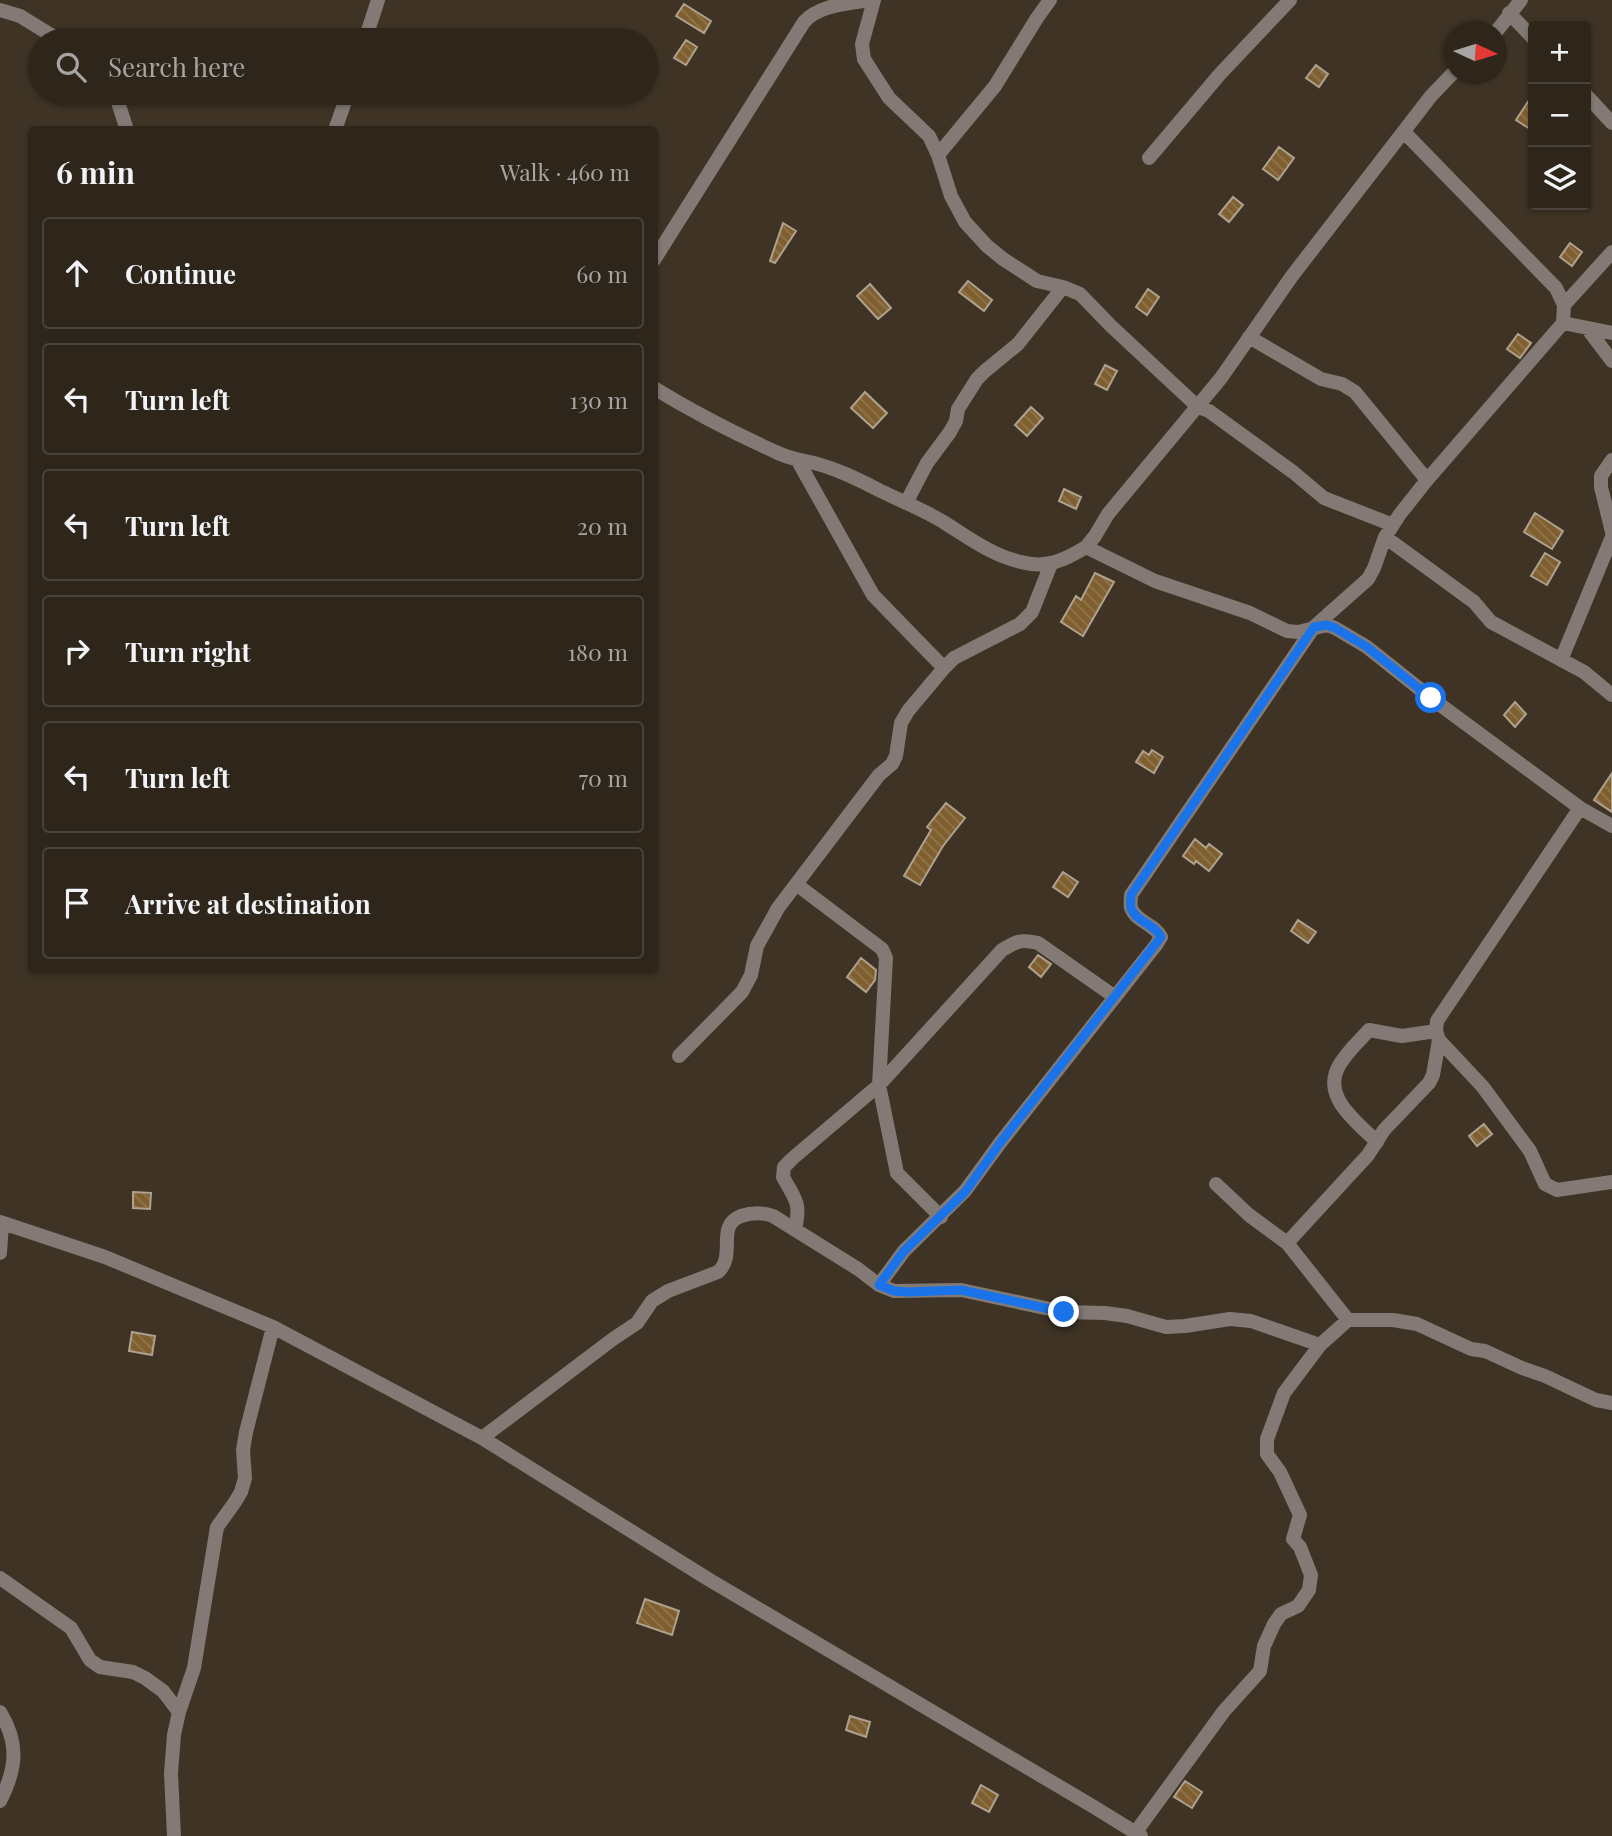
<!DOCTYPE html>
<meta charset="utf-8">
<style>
:root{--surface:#2e261b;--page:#3a3228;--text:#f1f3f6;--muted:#a7a5a3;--line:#49433a}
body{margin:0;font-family:"Playfair Display",serif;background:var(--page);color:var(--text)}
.controls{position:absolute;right:21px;top:21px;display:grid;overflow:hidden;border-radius:7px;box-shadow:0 2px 5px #0004}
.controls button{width:63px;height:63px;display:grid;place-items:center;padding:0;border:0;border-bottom:2px solid var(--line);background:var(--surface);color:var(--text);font:35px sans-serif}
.compass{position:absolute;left:1444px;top:21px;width:63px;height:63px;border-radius:50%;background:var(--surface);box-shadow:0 2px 5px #0004;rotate:94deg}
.stop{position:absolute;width:21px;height:21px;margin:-16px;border:5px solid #1a73e8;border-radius:50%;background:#fff}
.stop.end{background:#1a73e8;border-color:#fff;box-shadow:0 2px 7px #0008}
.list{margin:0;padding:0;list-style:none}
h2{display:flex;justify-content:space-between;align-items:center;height:91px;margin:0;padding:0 28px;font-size:30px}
h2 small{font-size:23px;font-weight:400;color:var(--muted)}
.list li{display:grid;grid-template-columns:46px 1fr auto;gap:21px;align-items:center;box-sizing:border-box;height:112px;margin:0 14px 14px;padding:0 14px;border:2px solid var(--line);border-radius:7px}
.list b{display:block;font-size:26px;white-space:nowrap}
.list em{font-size:23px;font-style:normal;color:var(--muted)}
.icon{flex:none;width:38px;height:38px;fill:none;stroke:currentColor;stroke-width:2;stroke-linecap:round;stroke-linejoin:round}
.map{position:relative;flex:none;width:1612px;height:1836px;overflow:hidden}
.search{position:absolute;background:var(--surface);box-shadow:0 2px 5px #0004;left:28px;top:28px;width:630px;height:77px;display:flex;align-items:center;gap:18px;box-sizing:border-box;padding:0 24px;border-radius:38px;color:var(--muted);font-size:26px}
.panel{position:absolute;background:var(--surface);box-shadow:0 2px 5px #0004;left:28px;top:126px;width:630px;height:847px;border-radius:7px}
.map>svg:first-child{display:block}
.building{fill:url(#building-back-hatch);stroke:#aea18f;stroke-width:2}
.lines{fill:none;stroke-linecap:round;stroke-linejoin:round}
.street{stroke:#837a75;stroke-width:14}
.route{stroke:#1a73e8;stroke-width:9}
</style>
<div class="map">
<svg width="1612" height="1836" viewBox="0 0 1612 1836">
<defs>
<pattern id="building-back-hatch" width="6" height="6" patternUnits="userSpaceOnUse" patternTransform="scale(1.75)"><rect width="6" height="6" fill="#7f5f2f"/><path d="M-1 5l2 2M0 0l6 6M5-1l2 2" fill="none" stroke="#91754c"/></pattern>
</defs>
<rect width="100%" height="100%" fill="#3e3324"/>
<!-- building -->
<path class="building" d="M684,4L711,21L704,33L676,16Z
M686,40L697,47L686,65L674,58Z
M1316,65L1328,74L1319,87L1306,78Z
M1533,94V131L1516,120Z
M1279,147L1294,158L1278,180L1263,169Z
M1233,197L1243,205L1229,222L1219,214Z
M783,223L796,231L775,263L770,261Z
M1570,243L1582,252L1572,266L1560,257Z
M968,281L992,300L984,311L959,292Z
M870,284L891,308L878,319L857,296Z
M1148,289L1159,297L1147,315L1136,307Z
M1518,334L1531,343L1520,358L1507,349Z
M1105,365L1117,371L1107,390L1095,384Z
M865,392L887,413L873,428L851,408Z
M1031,407L1043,418L1027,436L1015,425Z
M1064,489L1081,497L1076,509L1059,501Z
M1535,513L1563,531L1552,549L1524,532Z
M1545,553L1560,562L1547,585L1531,576Z
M1095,573L1114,582L1083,636L1061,622L1076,596L1081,600Z
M1515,702L1526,714L1515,727L1504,715Z
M1152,750L1163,757L1154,773L1136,762L1143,751L1149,755Z
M1612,773V812L1594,800Z
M946,803L965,818L943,846L920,885L904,876L931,830L927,827Z
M1195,839L1206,848L1209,844L1222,854L1209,871L1196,861L1194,864L1183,856Z
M1063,872L1078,882L1068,897L1053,887Z
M1298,920L1316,932L1308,943L1291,931Z
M1038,955L1051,964L1041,977L1029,967Z
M861,958L876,970L875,980L866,992L847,977Z
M1484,1124L1492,1134L1477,1146L1469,1136Z
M133,1192L151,1193L150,1209L133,1208Z
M132,1332L155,1336L152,1355L129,1351Z
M645,1599L679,1611L672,1635L637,1623Z
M850,1716L870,1722L866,1737L846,1730Z
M1185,1781L1202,1792L1192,1808L1174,1797Z
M981,1785L998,1795L989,1812L972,1803Z"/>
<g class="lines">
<!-- street -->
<path class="street" d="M874,0L862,44L864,59L889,98L929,136L938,155L951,196L965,222L987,246L1003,259L1037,281L1063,287L1080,294L1111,326L1198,407L1209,411L1293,472L1324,498L1393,525
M0,10L20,16L59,40
M1509,13L1533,38
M1496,32L1521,0
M365,40L378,0
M115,93L127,130
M1586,95L1612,123
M335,130L348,93
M938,155L995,86L1037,18L1050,0
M1149,158L1220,74L1290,0
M654,260L804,22C819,5 847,4 868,0
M1564,305L1612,252
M1563,323L1612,333
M1587,328L1612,361
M1249,337L1321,379L1342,384L1355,392L1427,480
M654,388C693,412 736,434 778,453C791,459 800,460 814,463C838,469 861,481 883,492C903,502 926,511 945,523C969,538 993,556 1021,562C1046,569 1065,560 1086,547L1155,581L1250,613L1287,631L1298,632L1327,625L1335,628L1367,647L1431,698L1580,808L1612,826
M1612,460L1601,476V487L1612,532
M798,461L873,595L944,668
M906,503L927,463L950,432L956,421L958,409L977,379L985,371L1018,344L1063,287
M1385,537L1474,602L1491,622L1584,672L1612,695
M1086,547L1095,536L1108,514L1221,378L1292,276L1431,96L1454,72
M1561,660L1612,537
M1580,808L1437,1021L1436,1031L1439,1040L1483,1087L1530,1151L1545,1184L1557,1190L1612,1182
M796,884L882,949L886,958L879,1085L897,1173L941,1217
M679,1056L742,992L751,975L757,946L778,908L879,775L892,764L896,756L901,723L908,711L944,668L954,658L1020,624L1032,612L1051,564
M1377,1142C1356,1121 1320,1096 1340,1064C1347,1052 1359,1041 1369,1030L1402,1036L1436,1031
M1216,1184L1249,1215L1287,1243L1348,1320
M0,1222L105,1257L273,1327L482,1438L708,1579L1094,1807L1141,1836
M795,1230C801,1202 796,1201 783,1177L784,1167L793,1158L879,1085L1002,950C1017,941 1021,939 1038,943L1115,997
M1287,1243L1368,1155L1384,1130L1429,1083L1433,1075L1439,1040
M0,1253L2,1223
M879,1285L904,1251L965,1191L1000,1143L1156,945L1161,937C1155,924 1136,922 1131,908C1130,904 1131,899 1131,895L1314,627L1368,579L1374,568L1385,537L1400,514L1427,480L1563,323L1564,305L1556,288L1404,132
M482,1438L613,1339L637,1323L652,1301L668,1291L718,1272C737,1255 715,1226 741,1216C753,1212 762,1212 773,1216L858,1269L879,1285L894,1291L961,1290L1064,1312L1105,1313L1127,1316L1166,1327L1185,1326L1230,1319L1251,1321L1320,1345L1348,1320H1393L1417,1324L1471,1349L1485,1351L1522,1368L1545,1376L1596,1400L1612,1403
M0,1578L71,1628L90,1660L100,1667L133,1672L145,1678L163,1691L179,1712
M0,1712C19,1743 17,1768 0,1801
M1135,1833L1224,1711L1260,1671L1264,1646L1274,1624L1281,1614L1298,1606L1309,1590L1311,1575L1300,1547L1293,1539L1300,1515L1280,1472L1267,1454V1439L1284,1393L1320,1345
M174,1836L171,1773L174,1735L179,1712L194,1668L217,1527L235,1502L241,1492L245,1478L243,1450L246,1432L273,1327"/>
</g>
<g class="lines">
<!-- route -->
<path class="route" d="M1064,1312L961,1290L908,1292L894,1291L879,1285L904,1251L965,1192L1000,1143L1161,937C1155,924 1136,922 1131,908C1130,904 1131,899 1131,895L1314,627L1327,625L1335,628L1367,647L1431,698"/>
</g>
</svg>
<div class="controls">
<button>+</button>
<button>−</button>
<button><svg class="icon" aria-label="layers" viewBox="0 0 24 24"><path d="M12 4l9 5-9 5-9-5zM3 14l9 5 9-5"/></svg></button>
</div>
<svg class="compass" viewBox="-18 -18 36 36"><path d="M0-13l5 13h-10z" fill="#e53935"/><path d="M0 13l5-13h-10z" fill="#a7a5a3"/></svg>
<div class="stop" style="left:1431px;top:698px"></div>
<div class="stop end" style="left:1064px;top:1312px"></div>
<div class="search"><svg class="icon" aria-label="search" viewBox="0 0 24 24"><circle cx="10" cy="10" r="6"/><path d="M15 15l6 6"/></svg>Search here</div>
<section class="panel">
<h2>6 min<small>Walk · 460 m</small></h2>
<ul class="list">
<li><svg class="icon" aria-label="ahead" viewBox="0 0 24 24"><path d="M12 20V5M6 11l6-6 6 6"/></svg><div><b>Continue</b></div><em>60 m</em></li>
<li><svg class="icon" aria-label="left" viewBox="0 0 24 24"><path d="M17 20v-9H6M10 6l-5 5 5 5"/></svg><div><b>Turn left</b></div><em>130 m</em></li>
<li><svg class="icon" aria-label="left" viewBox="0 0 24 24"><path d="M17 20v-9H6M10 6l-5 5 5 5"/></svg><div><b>Turn left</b></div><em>20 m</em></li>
<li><svg class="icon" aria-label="right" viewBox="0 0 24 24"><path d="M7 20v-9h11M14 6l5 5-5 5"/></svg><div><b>Turn right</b></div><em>180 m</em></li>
<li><svg class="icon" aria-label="left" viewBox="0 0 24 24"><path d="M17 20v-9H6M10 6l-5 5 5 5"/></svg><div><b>Turn left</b></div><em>70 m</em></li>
<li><svg class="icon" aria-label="arrive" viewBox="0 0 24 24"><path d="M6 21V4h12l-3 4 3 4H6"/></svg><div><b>Arrive at destination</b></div></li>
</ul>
</section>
</div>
